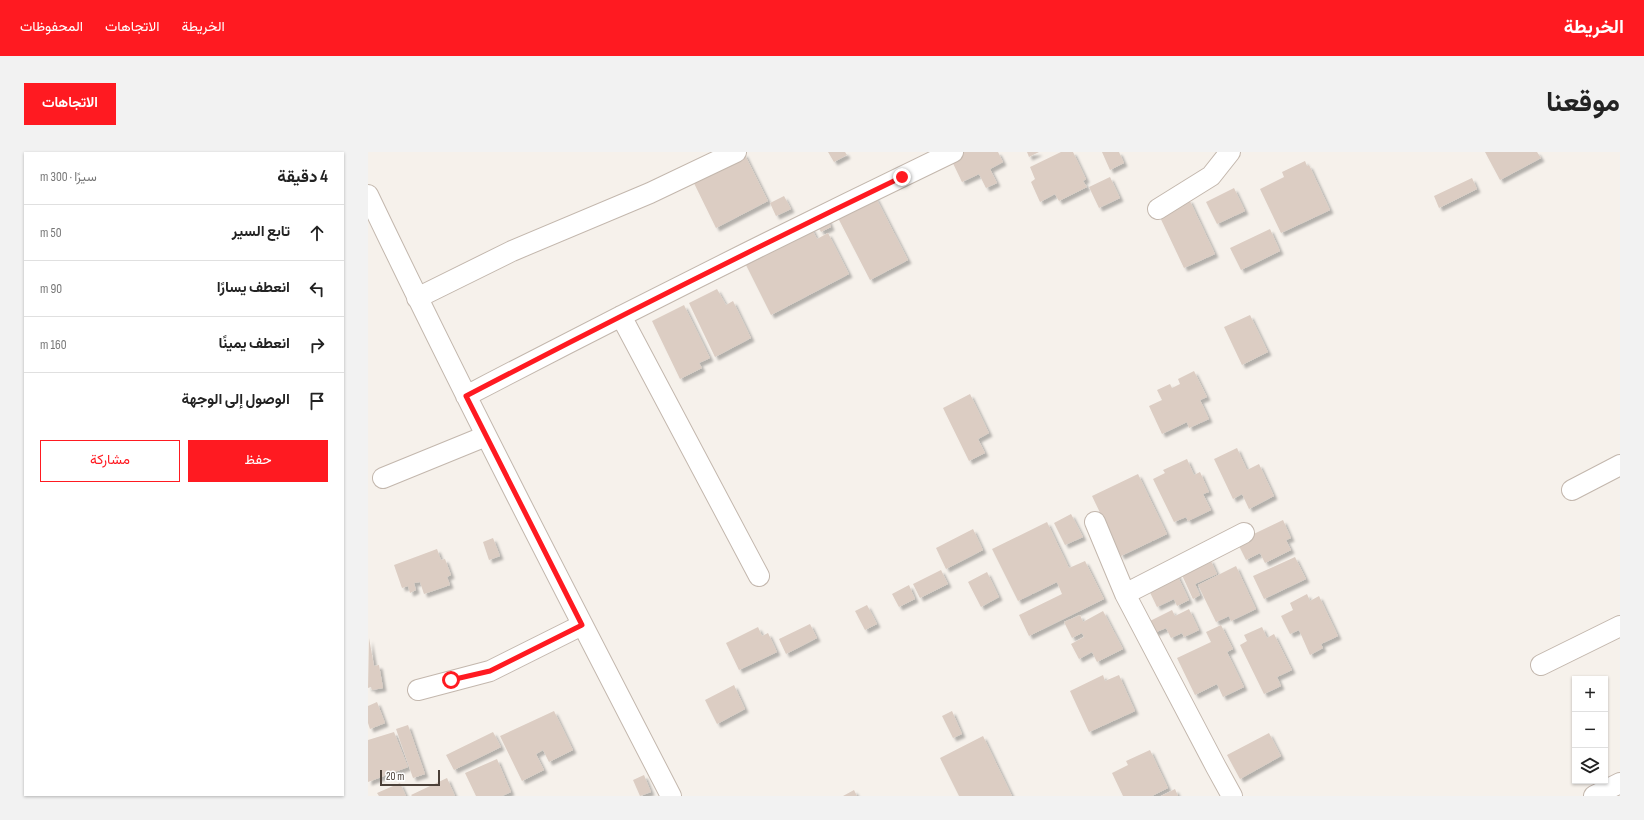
<!DOCTYPE html>
<html lang="ar">
<meta charset="utf-8">
<style>
:root{--surface:#fff;--page:#f2f2f2;--text:#222;--muted:#767676;--line:#e0e0e0;--accent:#ff1a21}
body{margin:0;font-family:"Sofia Sans Condensed",Vazirmatn,sans-serif;background:var(--page);color:var(--text);direction:rtl}
.controls{position:absolute;right:12px;bottom:12px;display:grid;overflow:hidden;border-radius:0px;box-shadow:0 1px 3px #0004}
.controls button{width:36px;height:36px;display:grid;place-items:center;padding:0;border:0;border-bottom:1px solid var(--line);background:var(--surface);color:var(--text);font:20px sans-serif}
.scale{position:absolute;left:12px;bottom:10px;width:60px;box-sizing:border-box;padding-left:4px;border:2px solid #4b4038;border-top:0;font-size:11px;line-height:14px;white-space:nowrap;color:#4b4038;-webkit-text-stroke:3px #fff;paint-order:stroke}
.stop{position:absolute;width:12px;height:12px;margin:-9px;border:3px solid #ff1a21;border-radius:50%;background:#fff}
.stop.end{background:#ff1a21;border-color:#fff;box-shadow:0 1px 4px #0008}
.list{margin:0;padding:0;list-style:none}
h2{display:flex;justify-content:space-between;align-items:center;height:52px;margin:0;padding:0 16px;font-size:17px}
h2 small{font-size:13px;font-weight:400;color:var(--muted)}
.list li{display:grid;grid-template-columns:26px 1fr auto;gap:12px;align-items:center;box-sizing:border-box;height:56px;padding:0 16px;border-top:1px solid var(--line)}
.list b{display:block;font-size:15px;white-space:nowrap}
.list em{font-size:13px;font-style:normal;color:var(--muted)}
.actions{display:flex;gap:8px;padding:12px 16px}
.actions a{flex:1;padding:9px 0;border:1px solid var(--accent);border-radius:0px;text-align:center;font-size:14px;color:var(--accent)}
.actions .main{background:var(--accent);color:#fff}
.icon{flex:none;width:22px;height:22px;fill:none;stroke:currentColor;stroke-width:2;stroke-linecap:round;stroke-linejoin:round}
.map{position:relative;flex:none;width:1252px;height:644px;overflow:hidden;direction:ltr;border-radius:0px}
header{display:flex;align-items:center;gap:24px;box-sizing:border-box;height:56px;padding:0 20px;background:var(--accent);color:#fff}
header strong{font-size:19px}
nav{display:flex;gap:22px;margin-inline-start:auto;font-size:14px}
.intro{display:flex;align-items:center;justify-content:space-between;box-sizing:border-box;height:96px;padding:0 24px}
h1{margin:0;font-size:28px}
.button{padding:10px 18px;border-radius:0px;background:var(--accent);color:#fff;font-size:14px;font-weight:700}
main{display:flex;gap:24px;padding:0 24px}
aside{flex:1;background:var(--surface);border-radius:0px;box-shadow:0 1px 3px #0004}
.map>svg:first-child{display:block}
.building{fill:#dccdc3;filter:url(#shadow)}
.lines{fill:none;stroke-linecap:round;stroke-linejoin:round}
.street-casing{stroke:#c3b7ad;stroke-width:22}
.street{stroke:#fff;stroke-width:20}
.route{stroke:#ff1a21;stroke-width:5}
</style>
<header>
<strong>الخريطة</strong>
<nav><a>الخريطة</a><a>الاتجاهات</a><a>المحفوظات</a></nav>
</header>
<div class="intro"><h1>موقعنا</h1><a class="button">الاتجاهات</a></div>
<main>
<div class="map">
<svg width="1252" height="644" viewBox="0 0 1252 644">
<defs>
<filter id="shadow"><feDropShadow dx="3.5" dy="3.5" stdDeviation="1" flood-color="#0004"/></filter>
</defs>
<rect width="100%" height="100%" fill="#f6f1eb"/>
<!-- building -->
<path class="building" d="M460,0H477L479,3L466,10Z
M593,0H630L635,10L622,17L629,31L618,36L611,22L594,30L582,5Z
M659,0H671L661,5Z
M693,0H705L718,27L715,29L719,35L691,49L687,42L672,50L663,30L667,27L662,15Z
M734,0H751L756,11L742,18Z
M1117,0H1169L1173,6L1132,28Z
M376,1L400,49L348,76L324,27Z
M937,9L939,14L941,13L962,58L913,81L892,37L916,25L914,20Z
M742,25L752,46L731,56L721,35Z
M1104,26L1109,37L1071,56L1066,44Z
M866,36L877,59L849,72L838,50Z
M416,44L423,57L408,64L402,51Z
M507,44L540,108L502,128L469,64Z
M821,47L847,102L816,116L790,61Z
M458,63L463,75L453,80L447,68Z
M443,75L449,87L460,81L481,122L403,163L376,109Z
M902,77L912,99L873,118L862,96Z
M349,137L358,153L365,149L383,186L347,205L321,151Z
M316,153L342,206L331,211L334,216L312,227L284,169Z
M882,163L900,200L874,213L856,175Z
M826,219L839,245L832,248L841,267L821,276L819,270L794,282L781,254L794,248L789,238L802,232L804,236L812,232L810,227Z
M602,242L621,281L610,287L617,301L601,309L575,256Z
M869,296L879,318L891,312L906,344L881,357L874,342L865,347L846,307Z
M819,307L826,323L832,320L841,340L835,342L843,358L820,369L818,365L806,370L785,327L797,321L795,318Z
M770,322L799,382L753,404L724,344Z
M703,362L715,385L697,393L686,371Z
M915,368L923,386L918,388L923,398L897,411L892,401L878,408L869,390Z
M679,370L701,416L717,409L736,447L661,484L651,463L694,442L689,430L650,449L624,397Z
M605,377L615,398L578,417L568,396Z
M125,386L132,404L121,408L115,390Z
M69,397L73,408L77,407L83,423L79,425L82,433L56,442L52,430L46,431L48,438L42,441L40,434L34,436L26,413Z
M927,405L938,427L896,447L885,424Z
M842,407L849,422L827,432L832,443L825,447L813,421Z
M805,414L821,448L809,454L806,447L789,455L776,428Z
M868,414L888,457L863,469L861,464L848,470L830,433Z
M573,418L580,432L552,446L545,432Z
M619,420L631,445L613,455L600,430Z
M541,433L547,447L531,455L524,442Z
M939,442L942,449L951,444L970,484L953,492L955,496L942,503L931,478L922,482L913,464L925,458L922,451Z
M499,453L509,472L497,478L487,459Z
M821,457L831,478L816,485L814,481L803,486L798,476L786,481L780,470L804,458L807,464Z
M735,459L755,497L729,510L724,500L711,507L703,492L716,485L714,481L704,486L696,470L712,463L715,470Z
M442,472L449,486L418,502L411,487Z
M853,473L865,497L859,500L876,535L855,545L849,532L827,543L809,506L843,490L838,480Z
M390,475L394,484L400,481L409,500L371,518L358,491Z
M894,475L899,486L906,482L924,518L909,525L913,534L896,542L872,493L879,489L876,483Z
M1,486L6,514L11,513L15,536L4,538L3,535L0,536Z
M735,523L737,529L751,523L767,559L721,580L702,539Z
M366,533L377,557L349,572L337,548Z
M9,550L17,571L2,577L0,571V554Z
M186,559L205,598L181,610L175,598L168,602L176,618L154,629L132,584Z
M584,559L594,582L585,586L574,564Z
M40,573L57,622L45,626L28,577Z
M26,580L40,615L0,630V588Z
M125,580L133,595L86,618L78,603Z
M901,581L913,604L872,627L859,603Z
M615,584L644,644H591L572,606Z
M782,598L800,636L784,644H755L744,621L760,613L758,609Z
M129,607L143,640L134,644H108L97,621Z
M276,623L283,640L272,644L265,628Z
M79,626L87,644H44L43,643Z
M32,631L38,644H11L9,641Z
M807,637L810,644H793Z
M486,638L489,644H475Z"/>
<g class="lines">
<!-- street casing -->
<g class="street-casing">
<path id="street" d="M0,43C97,246 200,445 303,644
M790,57L843,24L862,0
M49,146L144,99L282,41L368,0
M253,164L391,424
M98,244C259,160 421,79 585,0
M15,326L118,284
M1204,338L1252,313
M727,370L757,442L848,615L864,644
M757,442L876,381
M1173,513L1252,474
M50,538L122,519L214,473
M1226,644L1252,631"/>
</g>
<!-- street -->
<use href="#street" class="street"/>
</g>
<g class="lines">
<!-- route -->
<path class="route" d="M83,528L122,519L214,473L98,244C242,169 387,96 534,25"/>
</g>
</svg>
<div class="controls">
<button>+</button>
<button>−</button>
<button><svg class="icon" aria-label="layers" viewBox="0 0 24 24"><path d="M12 4l9 5-9 5-9-5zM3 14l9 5 9-5"/></svg></button>
</div>
<div class="scale">20 m</div>
<div class="stop" style="left:83px;top:528px"></div>
<div class="stop end" style="left:534px;top:25px"></div>
</div>
<aside>
<h2>4 دقيقة<small>سيرًا · 300 m</small></h2>
<ul class="list">
<li><svg class="icon" aria-label="ahead" viewBox="0 0 24 24"><path d="M12 20V5M6 11l6-6 6 6"/></svg><div><b>تابع السير</b></div><em>50 m</em></li>
<li><svg class="icon" aria-label="left" viewBox="0 0 24 24"><path d="M17 20v-9H6M10 6l-5 5 5 5"/></svg><div><b>انعطف يسارًا</b></div><em>90 m</em></li>
<li><svg class="icon" aria-label="right" viewBox="0 0 24 24"><path d="M7 20v-9h11M14 6l5 5-5 5"/></svg><div><b>انعطف يمينًا</b></div><em>160 m</em></li>
<li><svg class="icon" aria-label="arrive" viewBox="0 0 24 24"><path d="M6 21V4h12l-3 4 3 4H6"/></svg><div><b>الوصول إلى الوجهة</b></div></li>
</ul>
<div class="actions"><a class="main">حفظ</a><a>مشاركة</a></div>
</aside>
</main>
